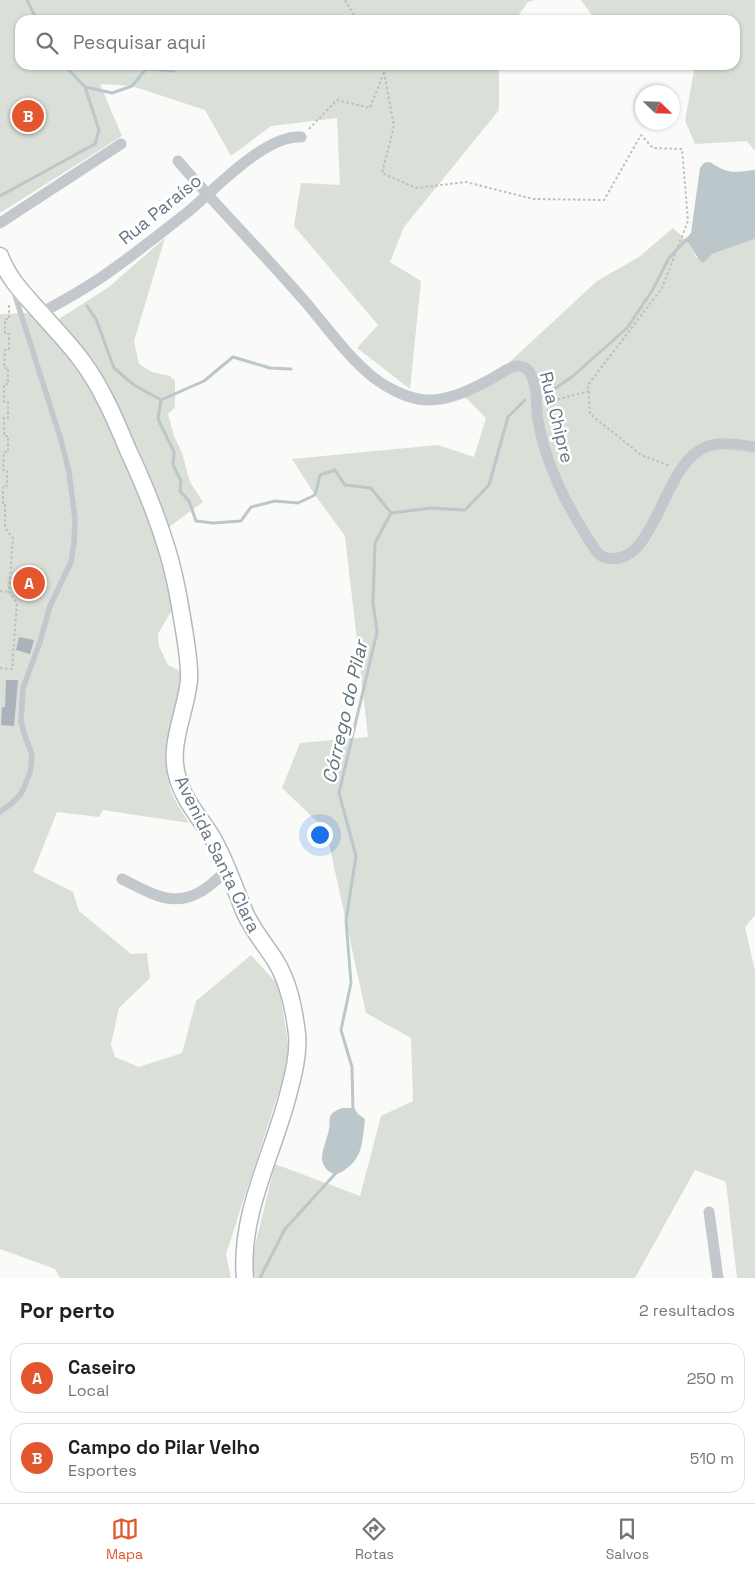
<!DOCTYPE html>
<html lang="pt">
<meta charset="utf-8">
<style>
:root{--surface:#fff;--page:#f2f2f2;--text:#202124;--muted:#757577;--line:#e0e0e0;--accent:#e4572e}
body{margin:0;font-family:"Space Grotesk",sans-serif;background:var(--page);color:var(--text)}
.compass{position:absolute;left:635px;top:85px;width:45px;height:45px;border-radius:50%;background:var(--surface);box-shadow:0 1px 4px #0004;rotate:113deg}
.you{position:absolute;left:319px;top:834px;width:18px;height:18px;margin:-12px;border:4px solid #fff;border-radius:50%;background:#1a73e8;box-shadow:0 0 0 8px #1a73e833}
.badge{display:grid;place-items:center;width:32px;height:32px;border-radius:50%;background:var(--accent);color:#fff;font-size:16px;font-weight:700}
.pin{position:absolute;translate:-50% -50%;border:2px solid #fff;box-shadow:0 1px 5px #0006}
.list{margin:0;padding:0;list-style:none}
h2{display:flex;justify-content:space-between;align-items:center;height:65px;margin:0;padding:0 20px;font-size:21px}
h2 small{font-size:16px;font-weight:400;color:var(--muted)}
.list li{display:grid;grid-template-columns:32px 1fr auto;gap:15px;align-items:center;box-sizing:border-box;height:70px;margin:0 10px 10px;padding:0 10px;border:1px solid var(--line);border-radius:15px}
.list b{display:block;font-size:19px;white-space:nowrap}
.list p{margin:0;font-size:16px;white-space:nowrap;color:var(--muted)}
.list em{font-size:16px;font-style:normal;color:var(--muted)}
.icon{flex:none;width:28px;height:28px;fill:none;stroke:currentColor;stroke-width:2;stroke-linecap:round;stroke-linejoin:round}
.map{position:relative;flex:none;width:755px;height:1278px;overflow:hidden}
.search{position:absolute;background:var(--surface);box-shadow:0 1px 4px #0004;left:15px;right:15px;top:15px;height:55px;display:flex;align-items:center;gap:12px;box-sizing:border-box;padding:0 18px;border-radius:15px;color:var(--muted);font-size:19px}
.sheet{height:225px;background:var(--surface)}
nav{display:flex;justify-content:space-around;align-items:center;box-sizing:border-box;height:70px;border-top:1px solid var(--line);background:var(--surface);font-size:14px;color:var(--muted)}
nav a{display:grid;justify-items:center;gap:2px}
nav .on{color:var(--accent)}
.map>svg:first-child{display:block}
.green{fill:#dadfd7}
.water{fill:#bbc7cb}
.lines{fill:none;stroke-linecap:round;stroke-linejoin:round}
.stream{stroke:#bbc7cb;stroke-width:3}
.building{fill:#aab3b9}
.secondary-casing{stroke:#b3babf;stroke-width:19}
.path{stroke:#bbbfc2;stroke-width:2;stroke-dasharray:2.5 2.5;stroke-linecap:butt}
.lane{stroke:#c3c8cc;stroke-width:5.5}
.street{stroke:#c3c8cc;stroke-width:11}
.secondary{stroke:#fff;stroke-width:16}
.labels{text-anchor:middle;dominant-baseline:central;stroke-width:5;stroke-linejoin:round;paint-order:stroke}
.street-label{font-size:18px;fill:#657683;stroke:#fff}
.water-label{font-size:19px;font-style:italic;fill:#60757c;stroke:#fff}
</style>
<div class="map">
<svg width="755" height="1278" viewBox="0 0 755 1278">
<rect width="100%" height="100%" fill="#fafaf8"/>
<!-- green -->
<path class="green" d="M0,0H535L528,2L515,20H20V65H499V110L404,227L390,262L421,281L410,389L357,348L378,325L294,226L301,183L340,185L337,118L271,126L231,156L205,110L132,86L100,84L122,136L0,213Z
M581,0H755V151L747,141L695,144L685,121L695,65H735V20H595Z
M673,228L692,246L696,258L712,254L755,239V915L745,927L755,971V1278H737L726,1182L695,1170L635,1278H255L251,1262L275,1164L360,1196L381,1116L413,1101L411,1038L366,1013L326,830L282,788L300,743L368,737L345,536L315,495L292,459L438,445L474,457L486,418L463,395L486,384L597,281L639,257Z
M165,238L134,341L139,364L152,372L170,376L175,381V407L168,414L174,436L182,453L190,482L203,502L169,527L112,396L99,372L74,339L54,322L109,287Z
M28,313L57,343L94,387L143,502L159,546L173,608L158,634L159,646L168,665L182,672C176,710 158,759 173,796C177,805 184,814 189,823L103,810L99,817L57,812L33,872L73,892L79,911L131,954L147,953L150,978L119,1008L111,1044L115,1057L139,1067L182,1053L196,1001L251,955L279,986L290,1057L226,1254L231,1278H60L55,1269L0,1249V314Z"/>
<!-- water -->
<path class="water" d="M710,162C729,175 734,172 755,170V239L712,254L703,263C693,255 695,248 685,240L691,233L700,168L704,163Z
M342,1108H354L358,1114L365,1119C362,1145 363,1163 335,1175C312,1164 326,1147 329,1129C330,1125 329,1121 330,1117C332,1112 337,1110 342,1108Z"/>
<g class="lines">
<!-- stream -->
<path class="stream" d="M27,0L37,20
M86,87L112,93L132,86L146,69L174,71
M0,196L95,144L99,130L85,87L64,65
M87,306L96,319L114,368L134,385L161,400L204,381L233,357L270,368L291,369
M547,394L573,376L627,328L652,291L669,258L688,238
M161,400L158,419L174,452L173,465L181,481L180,491L189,501L196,521L213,523L241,521L251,507L275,501L298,503L315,495L320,475L335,470L345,485L371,488L391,513L431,508L465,510L489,485L508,417L525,400
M353,1112L352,1067L341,1030L351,983L346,920L356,856L339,793L377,632L373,603L375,543L391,513
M260,1278L285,1229L336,1173"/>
</g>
<!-- building -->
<path class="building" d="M22,567L40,570L35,599L17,597Z
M19,637L34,640L30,654L16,650Z
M6,680H18L14,726L1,725L2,707H5Z"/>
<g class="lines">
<!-- secondary casing -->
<g class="secondary-casing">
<path id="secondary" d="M0,256C8,278 23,293 38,310C53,327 69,343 82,361C102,388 115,419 128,450C142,480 155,511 165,543C175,573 180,605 185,636C187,650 190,666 189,680C186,713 167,746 178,779C184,800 200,818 212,837C226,861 234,887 245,913C253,931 265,944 275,960C289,982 294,1009 297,1034C299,1054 293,1076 288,1095C273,1154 239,1215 245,1278"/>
</g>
<!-- path -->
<path class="path" d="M345,0L357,20
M384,72L394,126L382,173L416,188L466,182L533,199L604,200L641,135L653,148L682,149L688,221L662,288L588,385L590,414L641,455L670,466
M309,129L337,100L370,108L384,72L380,65
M548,402L589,391
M0,591L9,592
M0,668L12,669L17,603L9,592L13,538L5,528V504H3V486H7V470H3L4,452H8V436H4V418H8V402H4V384H8V368H4L5,350H9V334H5V319H9V305"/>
<!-- lane -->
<path class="lane" d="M0,812L12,803L21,794L30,773L32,755L24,733L21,721L23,688L40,642L50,606L71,562L74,543L75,519L69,472L61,440L13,289"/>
<!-- street -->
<path class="street" d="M178,161C220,210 266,256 308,305C329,330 348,357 374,378C387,388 408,399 426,400C450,401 472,389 493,378C500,374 506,369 513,367C518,365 522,366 527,369C539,382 535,404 538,420C545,460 562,497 584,532C588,538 593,548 599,554C606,560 619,560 627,555C637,550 644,539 649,530C664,506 678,457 706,447C720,441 740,445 755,447
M0,223L121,144
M41,313C67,299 92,285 116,267C141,249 165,230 189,211C215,189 266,134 301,137
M122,879C146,891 171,908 198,893C209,888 219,877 228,870
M709,1212L718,1278"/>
<!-- secondary -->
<use href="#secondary" class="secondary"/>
</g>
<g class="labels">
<!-- street labels -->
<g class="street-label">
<text transform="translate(160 209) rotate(-39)">Rua Paraíso</text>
<text transform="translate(557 417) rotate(76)">Rua Chipre</text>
<text transform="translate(218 854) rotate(64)">Avenida Santa Clara</text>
</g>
<!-- water labels -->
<g class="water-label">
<text transform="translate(345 712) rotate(-77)">Córrego do Pilar</text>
</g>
</g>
</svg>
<svg class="compass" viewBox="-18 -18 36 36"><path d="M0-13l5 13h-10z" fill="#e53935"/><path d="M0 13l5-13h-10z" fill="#757577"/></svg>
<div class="you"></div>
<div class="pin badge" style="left:29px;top:583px">A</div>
<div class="pin badge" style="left:28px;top:116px">B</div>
<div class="search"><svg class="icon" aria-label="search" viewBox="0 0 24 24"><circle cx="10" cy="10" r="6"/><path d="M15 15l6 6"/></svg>Pesquisar aqui</div>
</div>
<section class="sheet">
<h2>Por perto<small>2 resultados</small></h2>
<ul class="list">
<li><span class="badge">A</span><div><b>Caseiro</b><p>Local</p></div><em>250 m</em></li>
<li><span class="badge">B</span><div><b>Campo do Pilar Velho</b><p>Esportes</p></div><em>510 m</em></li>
</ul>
</section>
<nav>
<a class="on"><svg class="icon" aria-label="map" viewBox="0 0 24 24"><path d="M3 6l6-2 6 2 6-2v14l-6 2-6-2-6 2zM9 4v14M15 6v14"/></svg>Mapa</a>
<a><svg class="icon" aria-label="directions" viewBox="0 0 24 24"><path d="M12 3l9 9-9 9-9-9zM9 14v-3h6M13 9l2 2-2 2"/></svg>Rotas</a>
<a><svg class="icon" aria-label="saved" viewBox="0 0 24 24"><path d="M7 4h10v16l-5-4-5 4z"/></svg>Salvos</a>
</nav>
